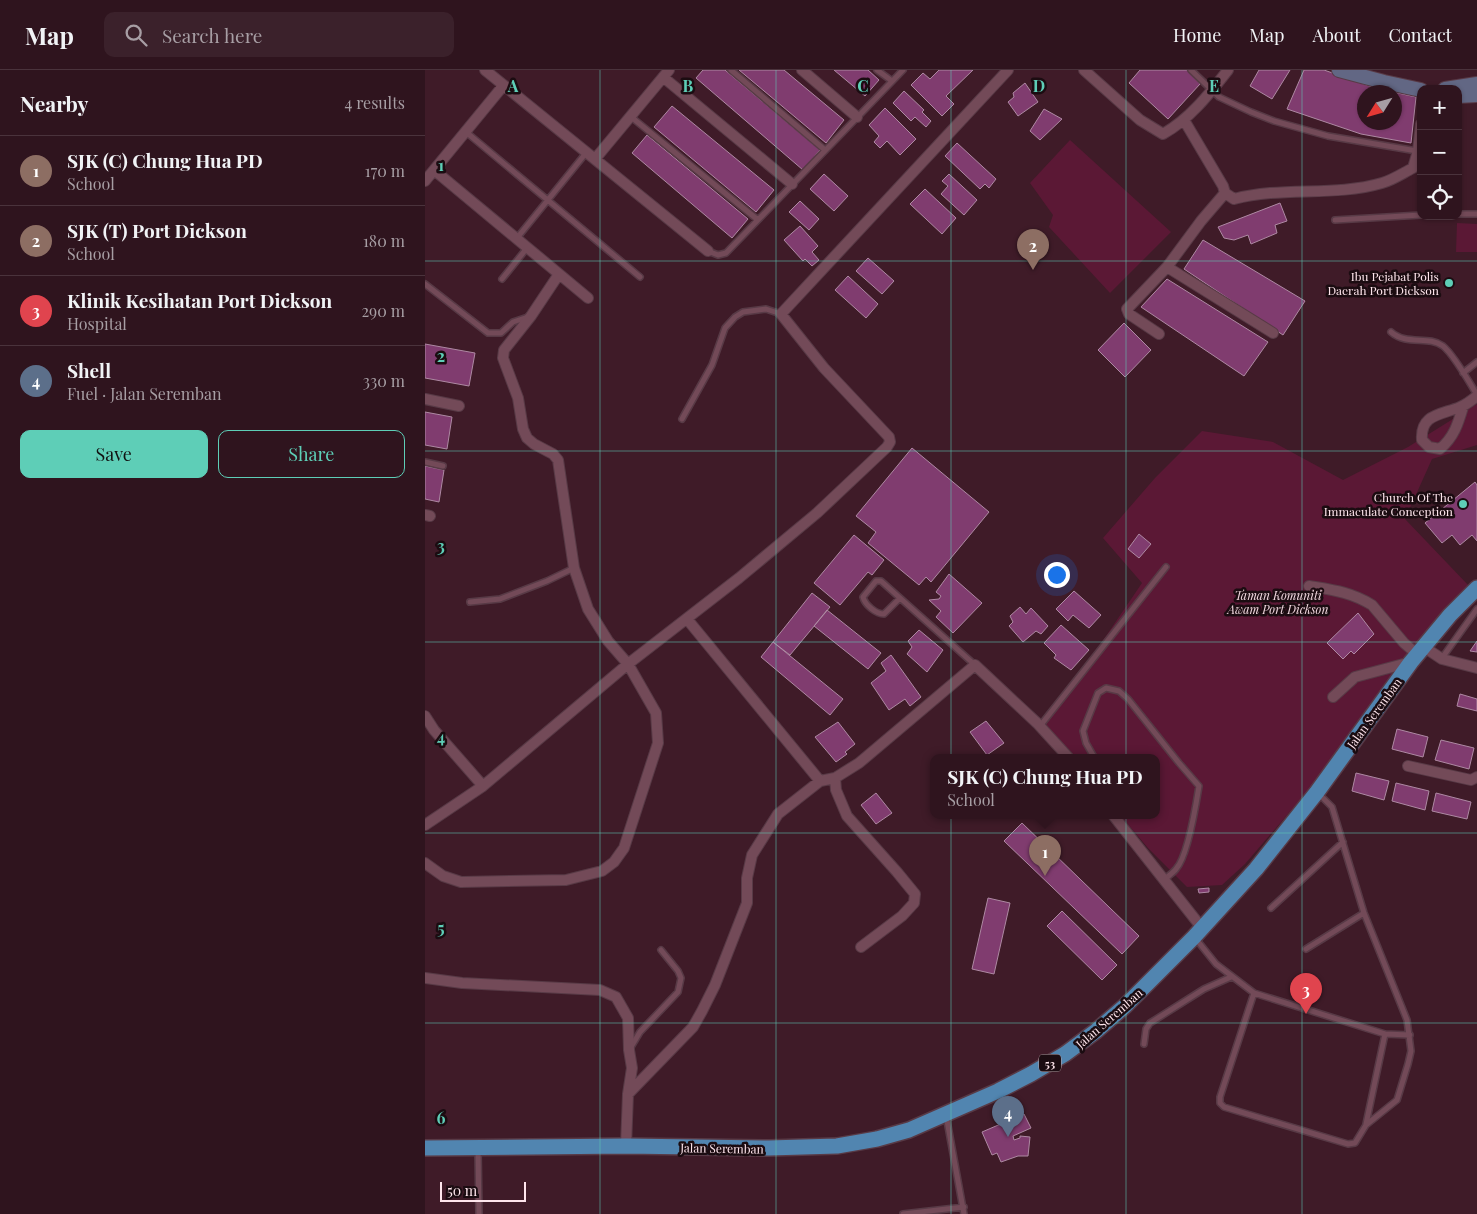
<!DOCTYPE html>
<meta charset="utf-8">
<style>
:root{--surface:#2f141e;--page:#3b212b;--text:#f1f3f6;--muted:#a79ea4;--line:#4a333c;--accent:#5eceb7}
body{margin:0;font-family:"Playfair Display",serif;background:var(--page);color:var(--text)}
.controls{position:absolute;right:15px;top:15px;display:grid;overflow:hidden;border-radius:10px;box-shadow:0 1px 4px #0004}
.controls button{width:45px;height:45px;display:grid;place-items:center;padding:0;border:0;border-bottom:1px solid var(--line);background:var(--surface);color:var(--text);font:25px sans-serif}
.compass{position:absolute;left:932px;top:15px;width:45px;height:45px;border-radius:50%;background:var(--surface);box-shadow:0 1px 4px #0004;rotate:233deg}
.scale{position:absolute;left:15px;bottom:12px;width:86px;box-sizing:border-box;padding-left:5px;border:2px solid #fee5ec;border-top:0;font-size:14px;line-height:18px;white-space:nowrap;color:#fee5ec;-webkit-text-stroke:4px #1b0c11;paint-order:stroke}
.you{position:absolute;left:631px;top:504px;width:18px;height:18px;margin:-12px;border:4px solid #fff;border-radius:50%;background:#1a73e8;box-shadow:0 0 0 8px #1a73e833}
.badge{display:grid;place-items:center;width:32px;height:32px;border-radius:50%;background:var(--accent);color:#fff;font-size:16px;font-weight:700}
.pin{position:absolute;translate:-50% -41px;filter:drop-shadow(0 1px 2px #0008)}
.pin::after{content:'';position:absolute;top:26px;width:18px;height:15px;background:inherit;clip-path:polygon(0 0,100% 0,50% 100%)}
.popup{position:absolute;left:505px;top:684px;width:230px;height:65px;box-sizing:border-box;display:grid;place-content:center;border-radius:10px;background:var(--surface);filter:drop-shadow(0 1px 4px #0005);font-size:16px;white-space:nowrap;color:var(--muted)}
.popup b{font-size:19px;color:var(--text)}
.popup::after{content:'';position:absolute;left:50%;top:100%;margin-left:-10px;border:10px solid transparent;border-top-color:var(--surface)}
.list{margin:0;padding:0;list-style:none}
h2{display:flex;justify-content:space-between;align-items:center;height:65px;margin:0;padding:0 20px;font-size:21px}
h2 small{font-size:16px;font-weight:400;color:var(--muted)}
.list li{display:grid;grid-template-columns:32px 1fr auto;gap:15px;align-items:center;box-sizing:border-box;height:70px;padding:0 20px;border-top:1px solid var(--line)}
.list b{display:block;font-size:19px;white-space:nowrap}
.list p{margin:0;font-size:16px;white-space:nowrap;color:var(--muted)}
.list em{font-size:16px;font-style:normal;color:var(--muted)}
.actions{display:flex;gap:10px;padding:15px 20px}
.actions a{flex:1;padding:11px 0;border:1px solid var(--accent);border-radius:10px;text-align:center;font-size:18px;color:var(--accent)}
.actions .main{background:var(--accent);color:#111}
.icon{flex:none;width:28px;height:28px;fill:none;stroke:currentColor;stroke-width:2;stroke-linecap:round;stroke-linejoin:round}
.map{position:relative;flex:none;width:1052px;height:1144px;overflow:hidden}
header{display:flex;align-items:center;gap:30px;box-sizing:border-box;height:70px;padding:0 25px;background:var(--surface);border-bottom:1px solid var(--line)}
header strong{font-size:24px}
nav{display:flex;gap:28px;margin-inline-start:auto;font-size:18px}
.search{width:350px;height:45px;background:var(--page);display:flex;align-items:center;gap:12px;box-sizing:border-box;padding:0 18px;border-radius:10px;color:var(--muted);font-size:19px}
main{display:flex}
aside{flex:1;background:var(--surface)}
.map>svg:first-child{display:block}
.green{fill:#5b1835}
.building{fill:#803c6f;stroke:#ae89a3;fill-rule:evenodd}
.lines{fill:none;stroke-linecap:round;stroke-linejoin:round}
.lane-casing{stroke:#583a46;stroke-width:8}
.street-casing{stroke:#583a46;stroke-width:12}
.secondary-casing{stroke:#583a46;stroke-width:16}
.primary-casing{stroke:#583a46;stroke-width:18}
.lane{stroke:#734a58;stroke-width:5}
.street{stroke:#734a58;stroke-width:10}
.secondary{stroke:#626784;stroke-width:14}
.primary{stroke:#5185b0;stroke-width:15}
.grid{fill:none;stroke:#5eceb7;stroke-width:1;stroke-opacity:0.55}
.poi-dot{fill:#5eceb7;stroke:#1b0c11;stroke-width:2}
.labels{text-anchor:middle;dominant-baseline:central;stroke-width:5;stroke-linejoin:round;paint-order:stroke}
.shield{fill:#1b0c11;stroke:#baa4aa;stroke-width:1}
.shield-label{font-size:11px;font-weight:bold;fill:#fee5ec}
.poi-label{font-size:12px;fill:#fee5ec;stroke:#1b0c11;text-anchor:end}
.park-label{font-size:12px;font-style:italic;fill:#f1d8df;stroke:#1b0c11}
.street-label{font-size:12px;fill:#fee5ec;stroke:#1b0c11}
.grid-label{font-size:16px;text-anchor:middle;font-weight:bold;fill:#5eceb7;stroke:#1b0c11;stroke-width:5;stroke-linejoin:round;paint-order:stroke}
</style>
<header>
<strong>Map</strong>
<div class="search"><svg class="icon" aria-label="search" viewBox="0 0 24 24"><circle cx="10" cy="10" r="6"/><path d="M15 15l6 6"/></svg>Search here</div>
<nav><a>Home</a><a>Map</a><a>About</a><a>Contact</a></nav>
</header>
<main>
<aside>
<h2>Nearby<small>4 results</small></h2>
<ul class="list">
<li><span class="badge" style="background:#8d6e63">1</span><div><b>SJK (C) Chung Hua PD</b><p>School</p></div><em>170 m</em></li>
<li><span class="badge" style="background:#8d6e63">2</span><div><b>SJK (T) Port Dickson</b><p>School</p></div><em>180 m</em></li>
<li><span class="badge" style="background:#e0444e">3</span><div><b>Klinik Kesihatan Port Dickson</b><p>Hospital</p></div><em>290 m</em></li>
<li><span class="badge" style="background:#5c6f8a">4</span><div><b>Shell</b><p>Fuel · Jalan Seremban</p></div><em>330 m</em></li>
</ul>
<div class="actions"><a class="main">Save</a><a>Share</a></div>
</aside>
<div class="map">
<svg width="1052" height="1144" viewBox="0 0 1052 1144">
<rect width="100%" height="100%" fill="#3f1b28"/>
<!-- green -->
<path class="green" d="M645,70L746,162L685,223L624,157L628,145L605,113Z
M1032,153L1052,154V182H1031Z
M1052,334V375L1007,389L980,449L1044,516L881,723L820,794L797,815L762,817L723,778L695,745H731V687H647L620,656L717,513L678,468L730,408L777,361L848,372L918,410L983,377Z"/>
<!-- building -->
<path class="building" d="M278,0H300L395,80L378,100L271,8Z
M314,0H359L419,50L401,73Z
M409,0H443L454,10L440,26Z
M514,0H548L521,26L529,34L517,46L486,15L498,3L505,9Z
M715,0H762L775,14L743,49L704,13Z
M834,0H865L847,29L825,16Z
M879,0H899L950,18L991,27L986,73L936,64L862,39ZM939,22H969V52H939Z
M600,13L613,32L593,46L583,32L589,27L588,23Z
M479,21L499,40L497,42L506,51L501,57L490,47L486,51L468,33Z
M247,36L349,120L331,142L229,57Z
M460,38L491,69L475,85L462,71L455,78L449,72L454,66L444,55Z
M619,39L637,49L615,70L605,61Z
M222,65L323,149L307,168L207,83Z
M532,73L571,109L564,118L560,114L555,119L520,86Z
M399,104L423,126L409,141L385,119Z
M524,104L552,130L539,145L516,124L523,116L517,111Z
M500,119L531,148L517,164L485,134Z
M375,131L394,149L384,160L364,142Z
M855,133L862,151L850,155L852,163L826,174L823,165L809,170L799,168L793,157Z
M375,156L393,176L387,182L394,190L387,196L380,189L378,191L359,170Z
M778,170L880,231L858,265L759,199Z
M443,188L469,211L457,224L431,201Z
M423,206L453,234L441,248L410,220Z
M742,209L843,272L819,306L716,237Z
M699,253L726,280L700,307L673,280Z
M0,274L50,283L44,316L0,308Z
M0,342L27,347L22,379L0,375Z
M487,378L564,442L506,512L501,507L494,515L443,473L451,462L431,446Z
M0,396L19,400L14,432L0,429Z
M1050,412L1052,415V471L1047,465L1035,475L1027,465L1017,473L1000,453Z
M714,464L726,474L714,488L703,479Z
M429,465L459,490L447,505L443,502L415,535L389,513Z
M524,504L557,533L528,563L511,547L516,541L504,530L514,529L516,526L511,522Z
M649,521L676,545L664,558L648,545L643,551L631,539Z
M387,523L405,537L365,585L348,572Z
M595,537L601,544L606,538L623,556L616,564L611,561L598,572L584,556L588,552L585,546Z
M402,540L456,583L443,599L389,556Z
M933,543L949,564L929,584L926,581L918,589L902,573Z
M636,555L664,580L646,600L629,588L631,585L619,573Z
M494,560L518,580L502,602L482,584L487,577L483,571Z
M1052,571V582L1045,581Z
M348,572L418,629L405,645L336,587Z
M466,585L496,627L485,636L480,629L464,640L446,613L461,601L456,593Z
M1035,624L1052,629V641L1032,636Z
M561,651L579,673L562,685L545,662Z
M413,652L430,674L420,682L422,684L411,692L390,667Z
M972,659L1003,667L998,687L967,679Z
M1016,670L1049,678L1044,699L1010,690Z
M931,703L964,711L959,730L927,721Z
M971,713L1004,721L1000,740L967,731Z
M451,723L467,743L451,754L436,735Z
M1011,723L1046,732L1042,749L1007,741Z
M597,753L714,866L697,884L579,771Z
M784,818V822L774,823L773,819Z
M563,828L585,833L569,904L547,899Z
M637,841L692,895L677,910L622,856Z
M599,1044L606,1058L588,1066L589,1070L595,1068V1066L605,1067L603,1086H593L576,1092L572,1083L567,1085L557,1062Z"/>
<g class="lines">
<!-- lane casing -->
<g class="lane-casing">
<path id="lane" d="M306,0L400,80
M452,0L467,11
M766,0L794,27L826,42L849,51L903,66L992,81
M205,46L333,150
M41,62L215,207
M1033,144H1052
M910,150L996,145
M92,168L161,83
M283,181L293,185L301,183L478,0
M77,209L102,178
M0,214L63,263H76L88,252L103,247
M966,262C982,276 1003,265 1018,276C1028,284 1045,313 1052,325
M1038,303L1052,292
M257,349L287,295L300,258L310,247L318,242L341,239L356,244
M0,392L18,396
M475,528L459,544C451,544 440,535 438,527L451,511H456L550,595
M45,532L75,529L122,511L149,498
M1017,588L1052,539
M615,656L741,497
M669,687L661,673L658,661L673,623L681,618L694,621L703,629L754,693L774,716C771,735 763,786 751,799C748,803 743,806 739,810
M846,838L918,772
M771,869L791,894L829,923L960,964L985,965
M881,879L939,843
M829,923L795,1027V1033L799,1037L923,1074L930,1073L941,1055L972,1030L983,994L986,981L982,950L939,843L907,737L894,724
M719,974L721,959L725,953L779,919L806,907
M206,977L215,962L253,922L256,908L253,901L236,880
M521,1045L539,1144
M941,1054L960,964
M53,1080L54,1144
M478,1144L539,1137"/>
</g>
<!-- street casing -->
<g class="street-casing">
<path id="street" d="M60,0L283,181
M377,0L432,47
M659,0L715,50L738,64C765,49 785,23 803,0
M238,7L367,114
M170,89L244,0
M9,100L163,228
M0,111L78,16
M800,123L809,129C858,116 909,127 957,113C968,110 978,103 988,98L993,81L996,54
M742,197L848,263
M734,264L704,244L702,239L742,197L776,151L800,123L798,116L759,50
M0,329L34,336
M1038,337C1033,354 1029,367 1015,379L1004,377L997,370C995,344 1016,345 1035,337C1041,335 1047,330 1052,326
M0,445L5,446
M884,516C908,520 926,522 947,535L979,573L993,585
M262,549L395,711
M999,577L1017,589L1052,598
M908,627L930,607L986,592
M0,646L9,660L58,716
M983,696L1046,710L1052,707
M410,708L411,720L422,746L472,802L490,824L489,833L477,846L436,877
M688,745L777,858
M0,755L58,716L203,594L314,508L392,443L462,377L465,372L464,367L399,298L356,244L583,0
M0,793L18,806L36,812L141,810L177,801L189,792L199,778L233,673L231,643L203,594L183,571L163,539L149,498L133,390L128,384L109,374L102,368L98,359L93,328L78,288L79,280L106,246L134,204
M0,908L37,913L175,920L191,927L203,948L204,980L207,998L203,1024L201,1076
M203,1024L268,957L277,941L290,915L322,833V808L327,785L353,744L395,711L410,708L434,693L550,595L612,653L643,687"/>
</g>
<!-- secondary casing -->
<g class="secondary-casing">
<path id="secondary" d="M914,0L959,12L996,20
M1020,19L1052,14
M1033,26L1052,25"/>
</g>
<!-- primary casing -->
<g class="primary-casing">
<path id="primary" d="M0,1078L201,1076L344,1078L412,1076L452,1069L484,1060L573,1021L606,1004L640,984L671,961L700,936L769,867L831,799L892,722L986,592L1025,545L1052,518"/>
</g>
<!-- lane -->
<use href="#lane" class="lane"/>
<!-- street -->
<use href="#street" class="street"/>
<!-- secondary -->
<use href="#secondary" class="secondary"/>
<!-- primary -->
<use href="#primary" class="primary"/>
</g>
<!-- grid -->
<path class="grid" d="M175,0V1144M351,0V1144M526,0V1144M701,0V1144M877,0V1144M0,191H1052M0,381H1052M0,572H1052M0,763H1052M0,953H1052"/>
<!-- markers -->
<g class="poi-dot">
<circle cx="1024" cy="213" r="5"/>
<circle cx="1038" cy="434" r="5"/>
</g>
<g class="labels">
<!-- shield labels -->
<rect class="shield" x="614" y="984.5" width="22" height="17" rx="4"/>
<g class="shield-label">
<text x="625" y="993">53</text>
</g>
<!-- poi labels -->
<g class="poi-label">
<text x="1014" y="206">Ibu Pejabat Polis<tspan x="1014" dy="14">Daerah Port Dickson</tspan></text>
<text x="1028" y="427">Church Of The<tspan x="1028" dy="14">Immaculate Conception</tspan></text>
</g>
<!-- park labels -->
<g class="park-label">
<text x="853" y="525">Taman Komuniti<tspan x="853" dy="14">Awam Port Dickson</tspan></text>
</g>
<!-- street labels -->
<g class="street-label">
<text transform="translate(949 643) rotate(-54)">Jalan Seremban</text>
<text transform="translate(684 948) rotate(-41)">Jalan Seremban</text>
<text transform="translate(297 1078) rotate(1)">Jalan Seremban</text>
</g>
</g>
<g class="grid-label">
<text x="88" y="22">A</text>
<text x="263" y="22">B</text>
<text x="438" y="22">C</text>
<text x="614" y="22">D</text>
<text x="789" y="22">E</text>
<text x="16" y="101">1</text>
<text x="16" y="292">2</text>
<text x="16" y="482">3</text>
<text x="16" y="673">4</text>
<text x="16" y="864">5</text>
<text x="16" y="1054">6</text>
</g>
</svg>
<div class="controls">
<button>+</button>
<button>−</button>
<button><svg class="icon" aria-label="locate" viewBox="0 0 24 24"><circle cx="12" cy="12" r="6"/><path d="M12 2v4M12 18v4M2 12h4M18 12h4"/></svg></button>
</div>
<svg class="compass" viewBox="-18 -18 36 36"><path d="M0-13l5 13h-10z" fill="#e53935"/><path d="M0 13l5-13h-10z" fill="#a79ea4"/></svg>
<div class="scale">50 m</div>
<div class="you"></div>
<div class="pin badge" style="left:620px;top:806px;background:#8d6e63">1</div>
<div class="popup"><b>SJK (C) Chung Hua PD</b>School</div>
<div class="pin badge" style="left:608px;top:200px;background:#8d6e63">2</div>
<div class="pin badge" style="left:881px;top:944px;background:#e0444e">3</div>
<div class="pin badge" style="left:583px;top:1067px;background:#5c6f8a">4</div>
</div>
</main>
